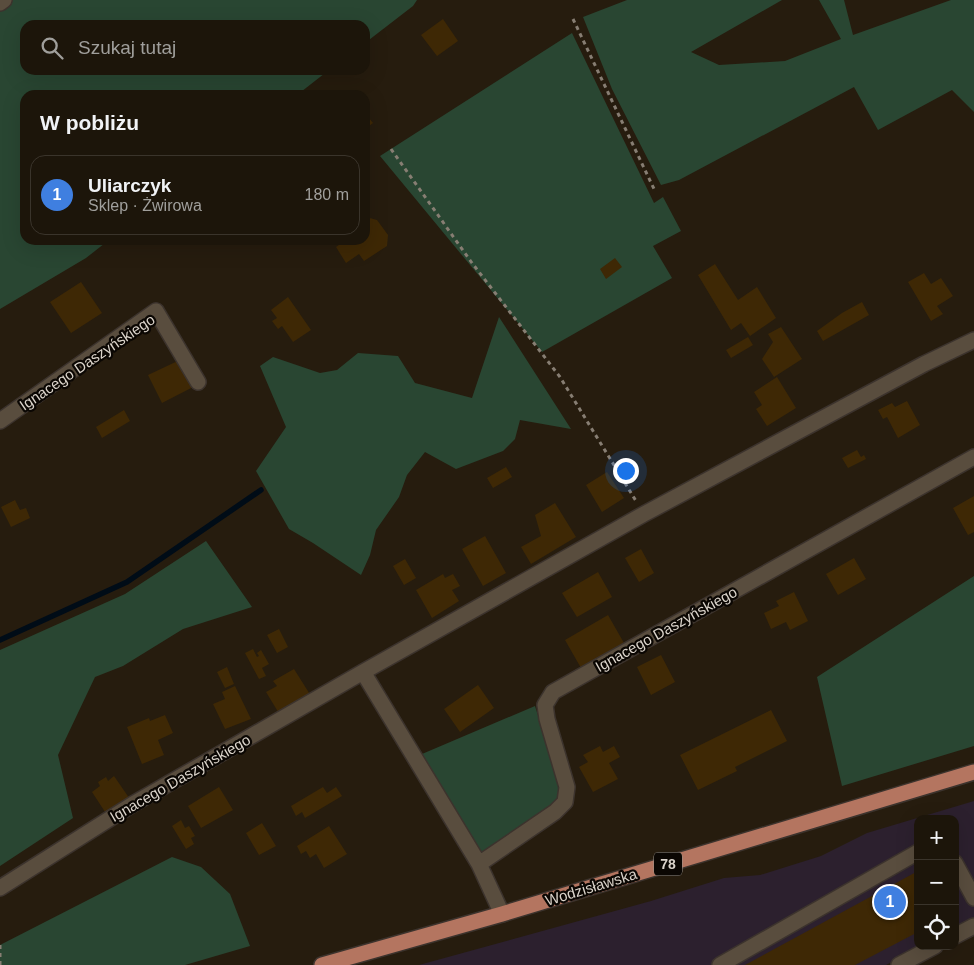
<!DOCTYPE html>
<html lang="pl">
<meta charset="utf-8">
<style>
:root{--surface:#1c150a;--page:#251e13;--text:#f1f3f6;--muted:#a09f9c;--line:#3a342b;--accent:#0b8043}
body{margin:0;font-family:Arial,sans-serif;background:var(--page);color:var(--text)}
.controls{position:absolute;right:15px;bottom:15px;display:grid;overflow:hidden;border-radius:10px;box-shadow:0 5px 20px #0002}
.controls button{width:45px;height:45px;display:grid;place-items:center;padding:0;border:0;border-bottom:1px solid var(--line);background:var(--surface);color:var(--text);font:25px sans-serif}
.you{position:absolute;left:625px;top:470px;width:18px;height:18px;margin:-12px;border:4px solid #fff;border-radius:50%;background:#1a73e8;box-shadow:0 0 0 8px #1a73e833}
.badge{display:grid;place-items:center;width:32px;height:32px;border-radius:50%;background:var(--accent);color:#fff;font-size:16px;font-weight:700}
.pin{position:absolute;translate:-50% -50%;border:2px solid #fff;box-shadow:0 1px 5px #0006}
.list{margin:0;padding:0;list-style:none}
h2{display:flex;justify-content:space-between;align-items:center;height:65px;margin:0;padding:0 20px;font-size:21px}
h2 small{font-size:16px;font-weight:400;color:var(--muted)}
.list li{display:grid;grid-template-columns:32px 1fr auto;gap:15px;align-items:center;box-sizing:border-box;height:80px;margin:0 10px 10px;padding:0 10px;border:1px solid var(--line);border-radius:15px}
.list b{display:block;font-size:19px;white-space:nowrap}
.list p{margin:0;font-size:16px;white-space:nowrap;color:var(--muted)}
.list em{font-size:16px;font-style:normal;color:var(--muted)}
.icon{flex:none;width:28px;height:28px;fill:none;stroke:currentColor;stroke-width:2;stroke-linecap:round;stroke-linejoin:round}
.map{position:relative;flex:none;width:974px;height:965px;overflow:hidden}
.search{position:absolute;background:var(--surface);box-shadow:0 5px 20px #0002;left:20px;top:20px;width:350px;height:55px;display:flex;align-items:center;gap:12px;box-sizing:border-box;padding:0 18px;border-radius:15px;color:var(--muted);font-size:19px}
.panel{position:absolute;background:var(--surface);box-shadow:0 5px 20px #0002;left:20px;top:90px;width:350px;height:155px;border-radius:15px}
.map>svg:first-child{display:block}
.commercial{fill:#2c202e}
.green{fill:#294632}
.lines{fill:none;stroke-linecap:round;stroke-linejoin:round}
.stream{stroke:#000c17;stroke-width:5.5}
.building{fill:#3e2805}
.minor-casing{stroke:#3c332d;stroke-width:18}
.major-casing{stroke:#3c332d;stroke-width:18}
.path{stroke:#877e73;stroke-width:3;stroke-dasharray:4 4;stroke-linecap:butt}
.minor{stroke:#594d3e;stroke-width:15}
.major{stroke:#b47560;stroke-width:15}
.labels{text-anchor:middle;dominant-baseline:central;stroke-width:4.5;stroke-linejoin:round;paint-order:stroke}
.shield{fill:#0b0703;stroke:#9d968f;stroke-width:1}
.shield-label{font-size:14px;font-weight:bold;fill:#dbd4cb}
.street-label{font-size:15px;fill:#dbd4cb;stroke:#0b0703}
</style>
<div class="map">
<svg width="974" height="965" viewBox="0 0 974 965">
<rect width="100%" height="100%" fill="#261c0e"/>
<!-- commercial -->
<path class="commercial" d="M974,801V918L955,929V819H918V946H922L886,965H419L651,901L724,878L760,875L821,856L867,833Z"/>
<!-- green -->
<path class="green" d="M0,0H417L413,6L365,43V25H25V70H329L297,95H25V240H109L86,258L0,309Z
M627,0H782L691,52L719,65L785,61L841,39L819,0H844L853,35L951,0H974V112L952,90L878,130L854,87L679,180L661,185L612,89L583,17Z
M572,33L654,203L663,197L681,231L653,246L672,278L542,352L380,156Z
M499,317L571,429L520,420L515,439L503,451L456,469L425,452L407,475L399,497L376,530L370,555L361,575L313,543L289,529L256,471L286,427L260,366L273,357L320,373L337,370L358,353L398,356L415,383L472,398Z
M206,541L252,607L183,629L123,666L95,677L58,755L73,818L0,866V650L125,594Z
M974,576V746L842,786L817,677Z
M535,706L562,790L558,805L483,855L422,754Z
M172,857L201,867L230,894L250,946L185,965H0V945Z"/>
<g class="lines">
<!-- stream -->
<path class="stream" d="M0,640L127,582L261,490"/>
</g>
<!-- building -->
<path class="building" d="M443,19L458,41L437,56L421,35Z
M365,113L373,123L365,129Z
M366,217L377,220L388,235L387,246L364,261L359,254L346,263L336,247L346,240H365Z
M615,258L622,267L606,279L600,269Z
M715,264L738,300L757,287L776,318L750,336L741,323L731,330L698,275Z
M924,273L931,284L941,278L953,296L937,306L943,314L931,321L908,282Z
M81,282L102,313L71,333L50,302Z
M288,297L311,330L293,342L282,326L278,329L272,321L277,318L271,310Z
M862,302L869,315L823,341L817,331L842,313Z
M781,327L802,359L774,377L762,359L773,342L768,334Z
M748,337L753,345L731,358L726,350Z
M184,358L197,385L162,403L148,375Z
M777,377L796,408L767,426L756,409L762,405L754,392Z
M907,401L920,425L898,438L887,417L883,419L878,410L892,403L895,407Z
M124,410L130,421L102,438L96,427Z
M857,450L861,457L864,455L866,459L848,468L842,458Z
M506,467L512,477L493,488L487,478Z
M607,472L624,498L602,512L586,485Z
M974,496V532L968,535L953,508Z
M15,500L20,510L26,508L30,518L11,527L1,507Z
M555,503L576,537L531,564L521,547L541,536L535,515Z
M485,536L506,573L483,586L462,549Z
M641,549L654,573L639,582L625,558Z
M854,558L866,579L838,595L826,574Z
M405,559L416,578L404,585L393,566Z
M598,572L612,597L577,617L562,593Z
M443,574L445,578L453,574L460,586L452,590L459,601L432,618L416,590Z
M794,592L808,621L790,630L786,622L771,629L764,613L779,606L776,601Z
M608,615L624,643L581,668L565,640Z
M279,629L288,647L277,653L267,635Z
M253,649L257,657L259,656L257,653L261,650L269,664L262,668L266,676L259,679L245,653Z
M661,655L675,682L651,695L637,667Z
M227,667L234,684L225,688L217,672Z
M294,669L311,696L280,715L266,692L277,686L273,681Z
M478,685L494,708L460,732L444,709Z
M235,686L251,719L225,729L213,704L225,699L222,692Z
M771,710L787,741L735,767L737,771L698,790L680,755Z
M165,715L173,733L158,740L164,755L142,764L127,727L149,718L150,721Z
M600,746L603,752L614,746L620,757L609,763L618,779L593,792L579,767L588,762L583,755Z
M114,776L134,805L111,821L92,792L100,786L98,782L106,777L108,781Z
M219,787L233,810L201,828L188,806Z
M323,787L327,793L336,787L342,796L305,818L302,812L296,816L291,806Z
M181,820L185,828L189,826L195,836L191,838L194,844L186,849L172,826Z
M262,823L276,846L259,855L246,833Z
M329,826L347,854L324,868L316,854L310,858L306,851L301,854L297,846Z
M918,871V932L855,965H745Z"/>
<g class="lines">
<!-- minor casing -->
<g class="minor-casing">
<path id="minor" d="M0,3L4,0
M0,421L156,311L198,382
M363,672L479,864L502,914
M955,863L974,898
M479,864L555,812L565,802L567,787L547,719L545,705L553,692L974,457
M0,888L133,804L363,672L644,514L924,364L974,340
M955,936L974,926
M720,965L918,852
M899,965L935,946"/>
</g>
<!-- major casing -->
<g class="major-casing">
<path id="major" d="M322,965L502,914L974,772"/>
</g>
<!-- path -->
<path class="path" d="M573,19L655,191
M391,149L472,263L560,377L636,501
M0,945V965"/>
<!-- minor -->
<use href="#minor" class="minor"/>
<!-- major -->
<use href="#major" class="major"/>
</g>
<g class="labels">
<!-- shield labels -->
<rect class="shield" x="654" y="852.5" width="28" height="23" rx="4"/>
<g class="shield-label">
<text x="668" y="864">78</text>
</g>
<!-- street labels -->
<g class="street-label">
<text transform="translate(87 362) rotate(-34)">Ignacego Daszyńskiego</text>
<text transform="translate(666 629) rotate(-29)">Ignacego Daszyńskiego</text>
<text transform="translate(180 778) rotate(-30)">Ignacego Daszyńskiego</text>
<text transform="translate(591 887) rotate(-17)">Wodzisławska</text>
</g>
</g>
</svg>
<div class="controls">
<button>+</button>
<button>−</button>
<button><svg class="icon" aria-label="locate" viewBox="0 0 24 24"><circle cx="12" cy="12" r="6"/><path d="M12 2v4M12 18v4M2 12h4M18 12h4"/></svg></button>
</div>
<div class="you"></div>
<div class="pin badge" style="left:890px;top:902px;background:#3f7fe0">1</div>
<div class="search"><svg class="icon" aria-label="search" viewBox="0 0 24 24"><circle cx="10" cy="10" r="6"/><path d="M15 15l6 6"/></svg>Szukaj tutaj</div>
<section class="panel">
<h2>W pobliżu<small></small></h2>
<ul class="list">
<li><span class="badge" style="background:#3f7fe0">1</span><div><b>Uliarczyk</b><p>Sklep · Żwirowa</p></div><em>180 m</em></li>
</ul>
</section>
</div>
